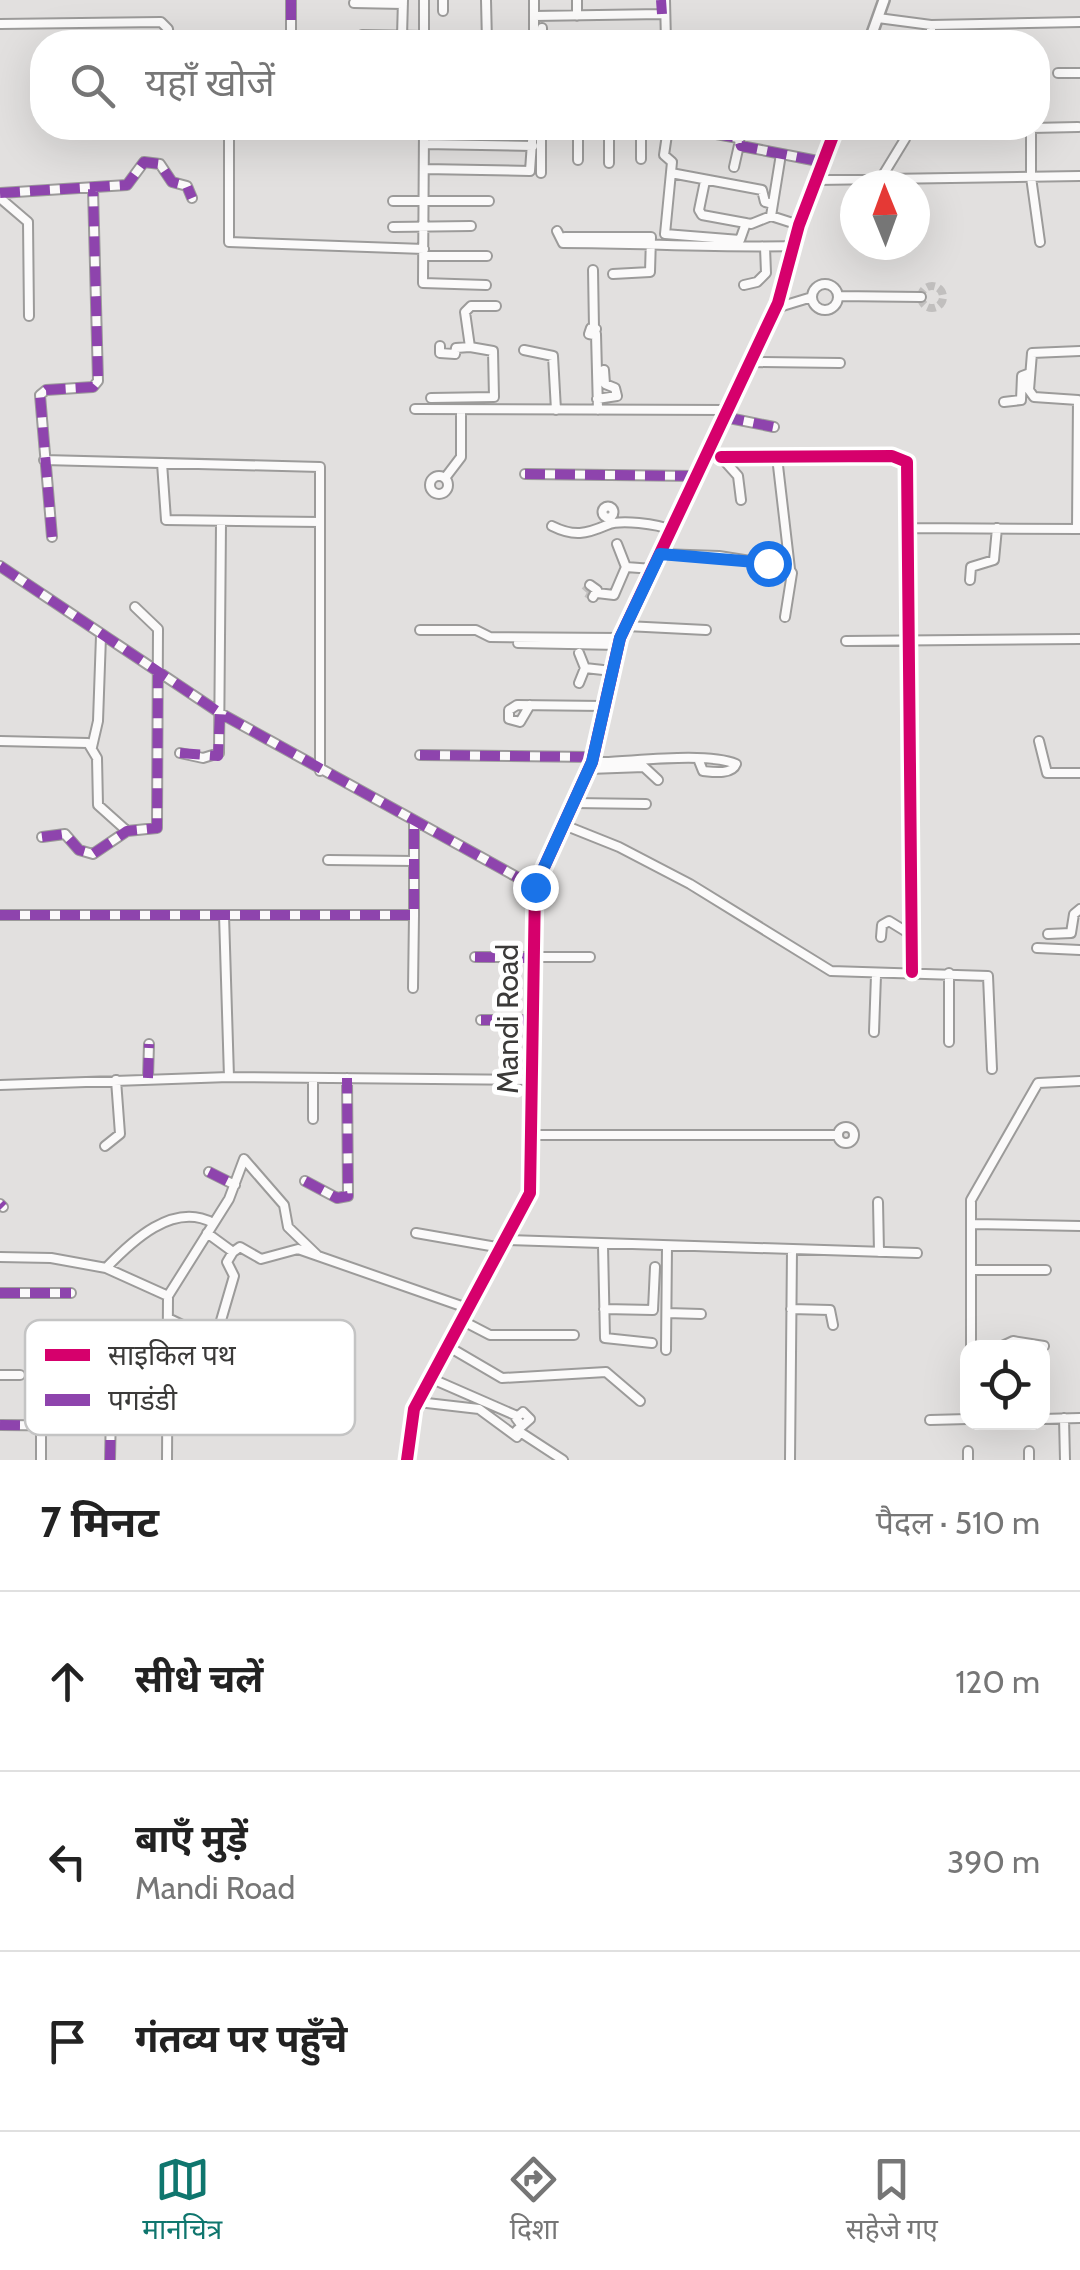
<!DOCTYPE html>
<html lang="hi">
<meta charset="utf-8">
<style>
:root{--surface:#fff;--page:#f2f2f2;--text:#222;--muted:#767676;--line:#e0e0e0;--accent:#0f766e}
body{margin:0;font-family:Cabin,"Noto Sans Devanagari",sans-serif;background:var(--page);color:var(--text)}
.controls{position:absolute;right:30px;bottom:30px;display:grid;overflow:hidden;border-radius:20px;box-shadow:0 10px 40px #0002}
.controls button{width:90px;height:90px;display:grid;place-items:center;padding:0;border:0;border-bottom:2px solid var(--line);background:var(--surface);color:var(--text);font:50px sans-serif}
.compass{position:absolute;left:840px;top:170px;width:90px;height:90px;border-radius:50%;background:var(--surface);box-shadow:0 10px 40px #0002;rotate:359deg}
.stop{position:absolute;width:30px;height:30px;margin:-22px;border:8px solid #1a73e8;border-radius:50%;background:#fff}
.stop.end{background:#1a73e8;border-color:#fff;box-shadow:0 2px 10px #0008}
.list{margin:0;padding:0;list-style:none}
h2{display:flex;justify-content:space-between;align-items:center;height:130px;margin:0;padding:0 40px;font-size:42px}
h2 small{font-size:32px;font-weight:400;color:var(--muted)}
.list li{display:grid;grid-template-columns:65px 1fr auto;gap:30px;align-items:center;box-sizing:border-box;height:180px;padding:0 40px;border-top:2px solid var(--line)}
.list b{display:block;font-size:38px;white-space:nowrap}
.list p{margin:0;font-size:32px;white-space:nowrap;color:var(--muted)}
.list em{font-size:32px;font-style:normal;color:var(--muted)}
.icon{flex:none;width:55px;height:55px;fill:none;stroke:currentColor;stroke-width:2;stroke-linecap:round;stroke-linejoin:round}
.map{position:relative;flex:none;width:1080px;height:1460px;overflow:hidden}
.search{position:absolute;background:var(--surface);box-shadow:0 10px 40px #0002;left:30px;right:30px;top:30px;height:110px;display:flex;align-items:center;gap:25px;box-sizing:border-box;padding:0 35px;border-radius:40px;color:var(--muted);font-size:38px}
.sheet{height:670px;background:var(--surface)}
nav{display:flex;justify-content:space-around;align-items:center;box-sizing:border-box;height:140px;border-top:2px solid var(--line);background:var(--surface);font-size:28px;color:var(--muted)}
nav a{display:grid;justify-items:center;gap:5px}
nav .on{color:var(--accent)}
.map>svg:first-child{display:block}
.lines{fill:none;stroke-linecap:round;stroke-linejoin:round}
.minor-tunnel{stroke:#c1bfbe;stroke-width:8;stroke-dasharray:8 4;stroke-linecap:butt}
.minor-casing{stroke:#9c9b9a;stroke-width:12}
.tertiary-casing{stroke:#9c9b9a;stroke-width:14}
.minor{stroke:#fbfafa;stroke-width:8}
.tertiary{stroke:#fbfafa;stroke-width:9}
.quiet{stroke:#8e44ad;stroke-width:10;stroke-dasharray:20 10;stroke-linecap:butt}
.cycleway-casing{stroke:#fff;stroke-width:19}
.cycleway{stroke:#d6006c;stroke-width:12}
.route{stroke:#1a73e8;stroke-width:12}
.labels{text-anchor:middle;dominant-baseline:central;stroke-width:10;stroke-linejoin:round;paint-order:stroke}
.street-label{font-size:30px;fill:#3b3a39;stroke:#fff}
.key{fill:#fff;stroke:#c4c4c4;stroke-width:2.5}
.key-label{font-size:28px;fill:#3b3a39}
</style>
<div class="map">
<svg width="1080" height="1460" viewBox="0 0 1080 1460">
<rect width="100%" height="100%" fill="#e2e0df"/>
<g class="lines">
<!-- minor-tunnel -->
<path class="minor-tunnel" d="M921 297a11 11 0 1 1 22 0a11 11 0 1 1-22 0Z
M590,585L584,592L593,597"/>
<!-- minor casing -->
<g class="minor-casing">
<path id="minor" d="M291,0V42
M486,0L487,42
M534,0V42
M577,0V16
M665,0L666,42
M354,3L403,4
M443,11V0
M534,16L662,14
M878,18L931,25L1080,22
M0,24L161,22L168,29L169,42
M362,35L424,36
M402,36L403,0
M577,39V42
M609,39V42
M424,42V0
M542,42V28
M643,42V40
M931,42V25
M1058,73H1080
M229,128V242L424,249
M424,128L423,283L486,285
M578,128V129
M609,128V130
M668,128L664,155L672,162L665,234L740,240L746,223
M684,128L738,138L741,146L823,162
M1031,128V177L1040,242
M1031,128L1078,127
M578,135V160
M641,135V159
M609,136V163
M424,144L533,146
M781,154L771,216L799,225
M734,167L739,145
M424,169L530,171L533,128
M541,173V128
M671,173L762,190L765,202L772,204
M817,180L1080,176
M880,180L905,139
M705,181L699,210L702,215L751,224L771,216
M0,193L127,185L144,162L160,164L172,182L187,186L192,198
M0,198L28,222L29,316
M393,201H489
M393,227L471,226
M557,231L563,243C641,243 716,248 794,246
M565,237H651L650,272L613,274
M424,256H487
M593,270L594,328
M812 297a13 13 0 1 1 26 0a13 13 0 1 1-26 0Z
M744,285L757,282L766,273L765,247
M838,296L921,297
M776,308L812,297
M591,328L596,329L594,335L589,334Z
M596,334L598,410
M440,346V353L455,354L456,348L470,347
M524,350L553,356L556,410
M752,362L840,363
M431,398L494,397L493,351L470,347L465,312L471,306H496
M597,399L617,396L615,388L605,384L604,370
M1004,402L1021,400L1022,376L1030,373
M415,409L728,410
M724,417L774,427
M721,457L892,456L907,462L912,972
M721,457L738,476L741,500
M777,457L790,569
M44,460L320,467V771
M162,463L166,520L320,522
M525,474L696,476
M430 485a9 9 0 1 1 18 0a9 9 0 1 1-18 0Z
M445,478L461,457V410
M602.5 512a5.5 5.5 0 1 1 11 0a5.5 5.5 0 1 1-11 0Z
M552,526C574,537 586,534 607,525C620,519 658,524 671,530
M909,528L1080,529
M1077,529L1078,400L1034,397L1029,390L1032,353L1080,351
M52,537L40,395L46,390L93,387L98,381L93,189
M617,544L626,567
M660,554L719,556L788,567L792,573L785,617
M0,566L220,713L535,887
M970,580L971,567L994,560L997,528
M590,585L597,590L593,597
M597,593L614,595L626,567L653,569
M626,626L706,630
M420,630H476L490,637L620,638
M846,641L1080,639
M518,643L619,645
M579,653L585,668L579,683
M585,668L612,671
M530,705L520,722L509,719V710L517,705L603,706
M0,741L88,743L97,758L98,805L127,831
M1039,741L1047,773H1080
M92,747L98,721L101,636
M180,753L203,758L219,753L221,523
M420,755L593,757
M592,762H604C637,761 707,752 736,764C732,775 713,772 703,771L699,761
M589,769L644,767L658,780
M574,803L646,804
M564,825L619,847L690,884L831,971L988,976L992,1069
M42,837L65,834L79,850L93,854L127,831L157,828L158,629L135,607
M328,860L414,861
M0,915H414V824
M224,915L229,1077
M1048,934L1071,933L1074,914L1080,909
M881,937L882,925L889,921L910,934
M1037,948L1080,950
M475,957H590
M413,988L414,915
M481,1020H532
M874,1032L876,975
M949,1042V973
M148,1078L149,1044
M0,1085L229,1077L532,1080
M313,1119V1078
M838 1135a8 8 0 1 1 16 0a8 8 0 1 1-16 0Z
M533,1135H838
M105,1146L120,1134L116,1080
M209,1172L235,1185
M305,1181L337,1198L348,1196L347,1078
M878,1202L879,1252
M0,1204L3,1207
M972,1224L1080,1226
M207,1233L233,1252L240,1247L261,1259L298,1249L470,1309
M416,1233L502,1248
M508,1240L917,1253
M603,1246L605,1338L652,1343
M0,1257L51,1258L106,1268L168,1296
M106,1268C131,1242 173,1201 213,1223
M972,1270H1046
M0,1293H71
M604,1309L653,1310L655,1267
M791,1309L830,1310L833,1325
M667,1313L701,1314
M172,1320L215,1341L234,1276L227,1262L233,1252
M463,1321L490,1335H574
M449,1347L502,1378L606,1372L640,1401
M971,1348V1200L1038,1083L1080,1081
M998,1348L1013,1341L1044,1346
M666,1350L667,1247
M0,1375H20
M430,1378L517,1416
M418,1402L479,1409L517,1437
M1064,1418L1065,1460
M1042,1419L1080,1418
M930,1420L968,1419
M0,1425L111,1426
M522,1426L530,1419L523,1412L516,1418L522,1426L517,1430L563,1460
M968,1451V1460
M1029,1451V1460
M41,1460V1426
M110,1460L112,1361
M167,1460L168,1296L229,1199L244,1159L284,1205L288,1227L317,1255
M790,1460L792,1250"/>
</g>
<!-- tertiary casing -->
<g class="tertiary-casing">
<path id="tertiary" d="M869,42L884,0
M407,1460L414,1409L530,1193L535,887L592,762L620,638L778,303L799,225L836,128"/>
</g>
<!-- minor -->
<use href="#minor" class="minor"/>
<!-- tertiary -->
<use href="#tertiary" class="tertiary"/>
<!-- quiet -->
<path class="quiet" d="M291,0V42
M661,0L662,14
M684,128L738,138L741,146L823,162
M0,193L127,185L144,162L160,164L172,182L187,186L192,198
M724,417L774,427
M525,474L696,476
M52,537L40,395L46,390L93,387L98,381L93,189
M0,566L220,713L535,887
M180,753L218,756L220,713
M420,755L593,757
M42,837L65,834L79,850L93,854L127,831L157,828L158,669
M0,915H414V824
M475,957L532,958
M481,1020H532
M148,1078L149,1044
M209,1172L235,1185
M305,1181L337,1198L348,1196L347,1078
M0,1204L3,1207
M0,1293H71
M0,1425L111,1426
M110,1460L112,1361"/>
<!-- cycleway casing -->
<g class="cycleway-casing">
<path id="cycleway" d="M721,457L892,456L907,462L912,972
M407,1460L414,1409L530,1193L535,887L592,762L620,638L778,303L799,225L836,128"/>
</g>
<!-- cycleway -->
<use href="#cycleway" class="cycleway"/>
</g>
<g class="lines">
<!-- route -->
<path class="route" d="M535,887L592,762L620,638L660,554L768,563"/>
</g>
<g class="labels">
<!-- street labels -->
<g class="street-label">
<text transform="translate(507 1019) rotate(-90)">Mandi Road</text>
</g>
</g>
<!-- legend -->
<rect x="25" y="1320" width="330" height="115" rx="15" class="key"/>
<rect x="45" y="1349" width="45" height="12" fill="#d6006c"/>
<rect x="45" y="1394" width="45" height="12" fill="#8e44ad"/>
<g class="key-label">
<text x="108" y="1365">साइकिल पथ</text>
<text x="108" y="1410">पगडंडी</text>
</g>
</svg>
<div class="controls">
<button><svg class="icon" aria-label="locate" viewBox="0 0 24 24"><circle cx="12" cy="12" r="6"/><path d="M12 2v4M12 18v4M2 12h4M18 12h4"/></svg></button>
</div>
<svg class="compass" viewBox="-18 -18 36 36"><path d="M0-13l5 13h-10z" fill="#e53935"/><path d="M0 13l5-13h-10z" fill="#767676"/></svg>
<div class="stop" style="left:768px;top:563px"></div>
<div class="stop end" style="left:535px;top:887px"></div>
<div class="search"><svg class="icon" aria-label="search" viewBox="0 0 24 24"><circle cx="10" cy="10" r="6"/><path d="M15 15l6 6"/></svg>यहाँ खोजें</div>
</div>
<section class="sheet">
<h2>7 मिनट<small>पैदल · 510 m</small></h2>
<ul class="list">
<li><svg class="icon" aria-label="ahead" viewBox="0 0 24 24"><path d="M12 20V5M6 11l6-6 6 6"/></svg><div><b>सीधे चलें</b></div><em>120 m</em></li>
<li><svg class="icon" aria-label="left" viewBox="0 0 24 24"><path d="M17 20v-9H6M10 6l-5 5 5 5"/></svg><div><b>बाएँ मुड़ें</b><p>Mandi Road</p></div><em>390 m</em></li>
<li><svg class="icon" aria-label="arrive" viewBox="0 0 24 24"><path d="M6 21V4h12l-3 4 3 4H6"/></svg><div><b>गंतव्य पर पहुँचे</b></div></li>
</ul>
</section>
<nav>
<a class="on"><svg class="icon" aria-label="map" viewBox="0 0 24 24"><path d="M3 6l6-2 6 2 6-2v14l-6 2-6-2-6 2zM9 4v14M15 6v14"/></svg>मानचित्र</a>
<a><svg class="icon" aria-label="directions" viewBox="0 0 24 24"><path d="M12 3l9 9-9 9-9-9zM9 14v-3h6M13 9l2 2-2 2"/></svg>दिशा</a>
<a><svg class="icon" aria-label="saved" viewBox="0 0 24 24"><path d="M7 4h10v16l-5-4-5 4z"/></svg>सहेजे गए</a>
</nav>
